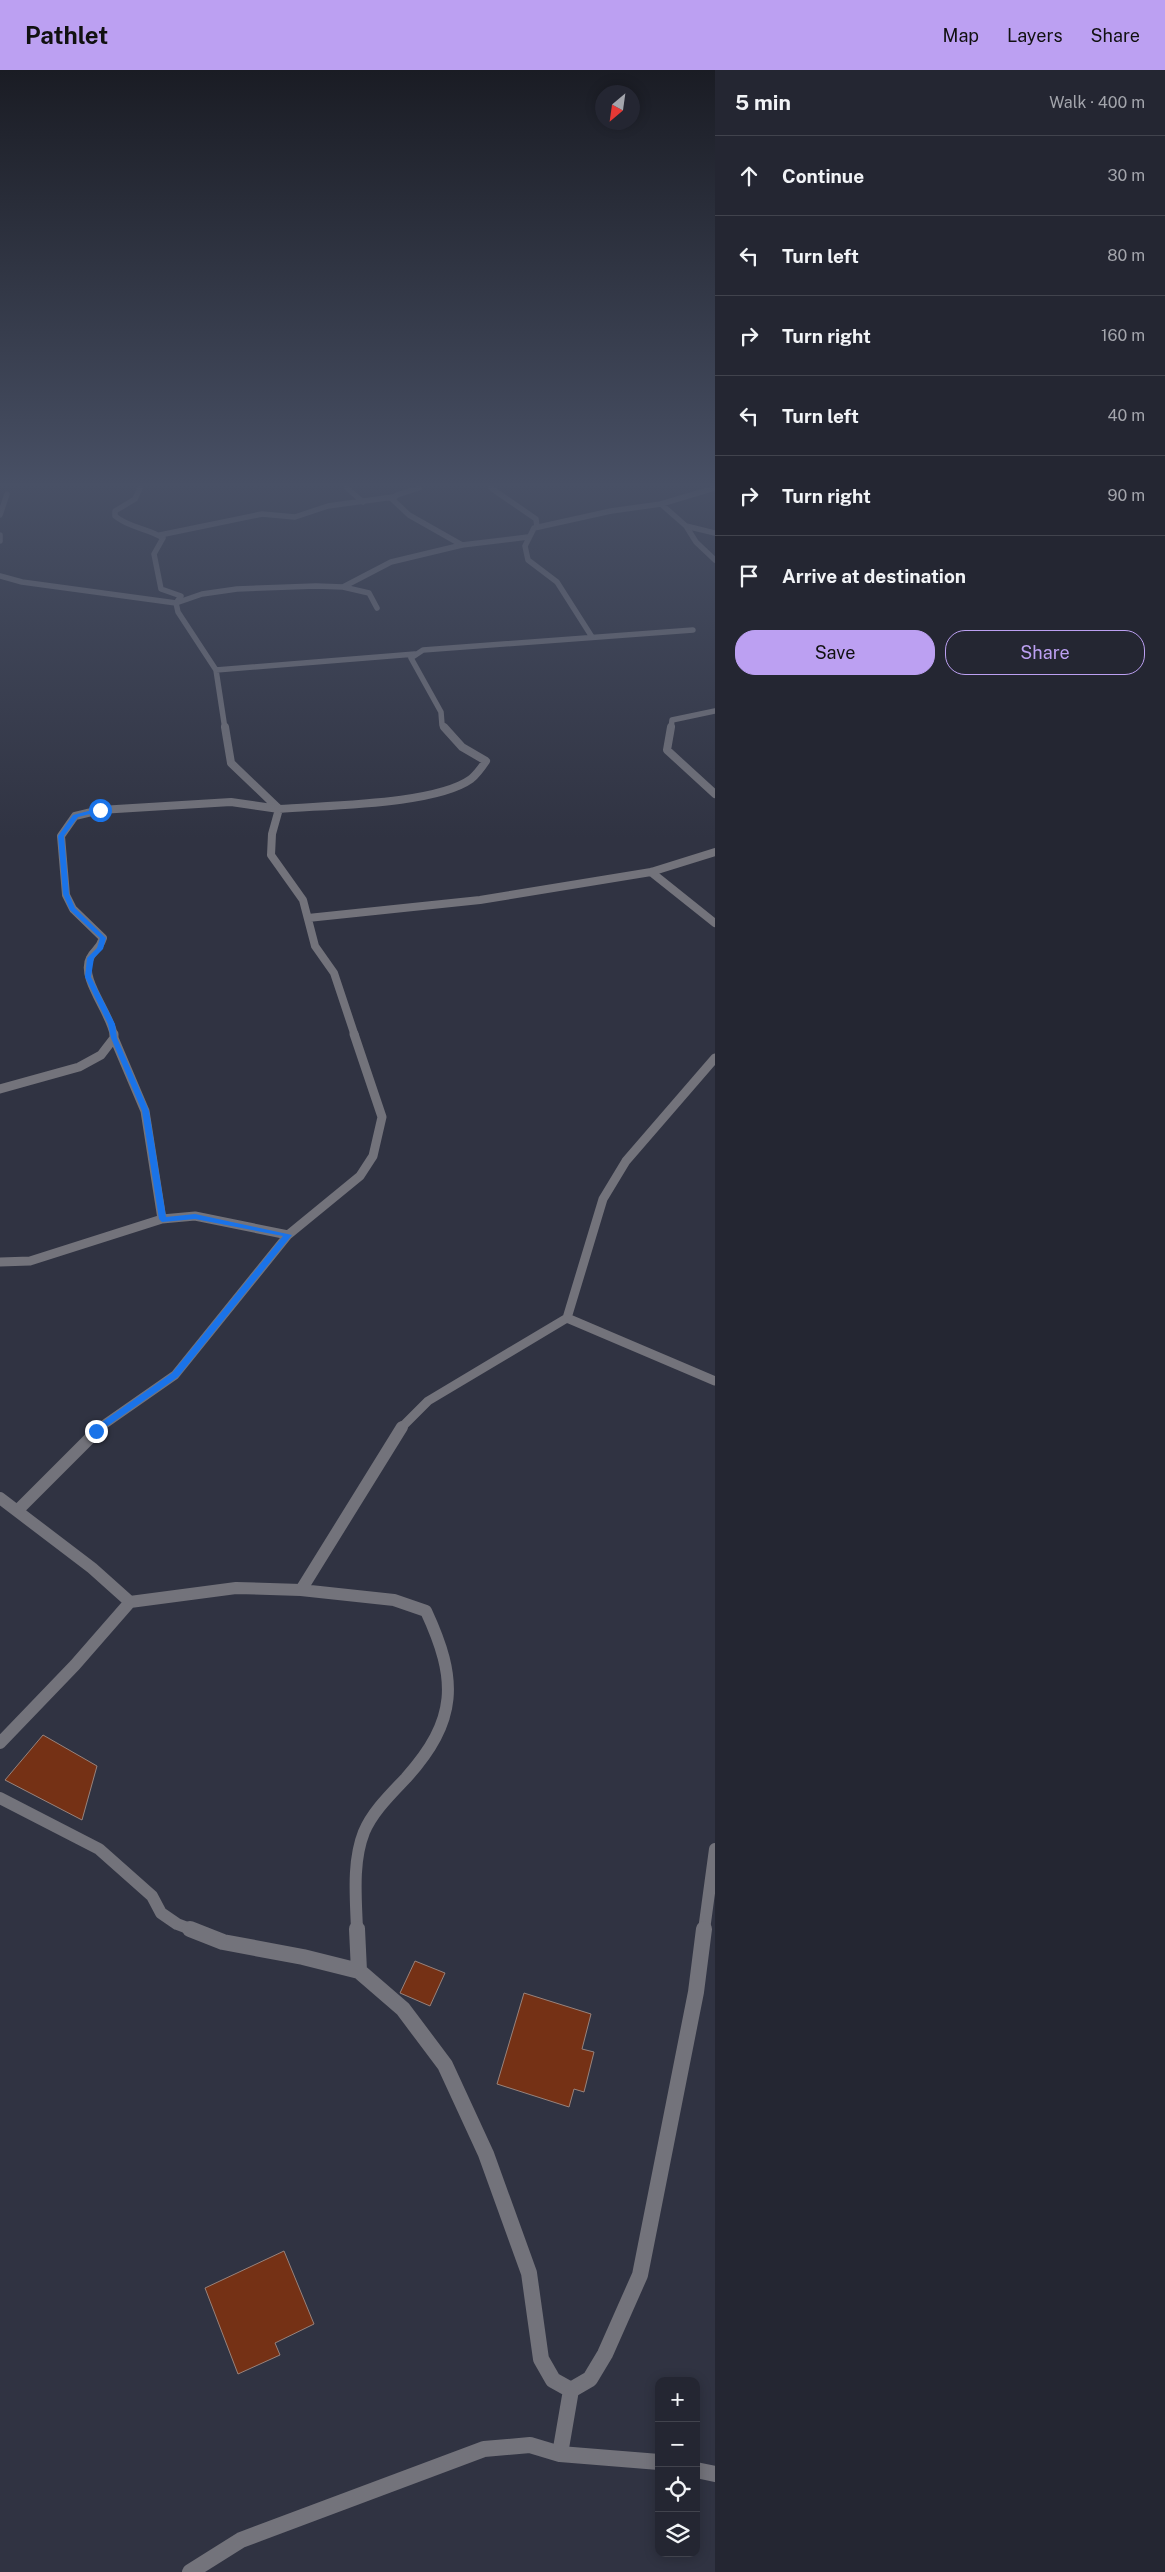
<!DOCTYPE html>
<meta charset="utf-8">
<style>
:root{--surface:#242632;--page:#2c2e3a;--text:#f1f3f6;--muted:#a3a5ac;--line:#41434d;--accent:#bca0f2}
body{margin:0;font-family:"Public Sans",sans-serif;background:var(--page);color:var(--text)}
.controls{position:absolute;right:15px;bottom:15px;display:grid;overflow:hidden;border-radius:10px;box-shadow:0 2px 12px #0003}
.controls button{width:45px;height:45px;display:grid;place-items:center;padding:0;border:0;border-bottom:1px solid var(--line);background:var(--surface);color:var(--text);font:25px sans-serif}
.compass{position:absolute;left:595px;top:15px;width:45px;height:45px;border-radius:50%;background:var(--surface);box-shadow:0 2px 12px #0003;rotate:209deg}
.stop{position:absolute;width:15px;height:15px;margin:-11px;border:4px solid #1a73e8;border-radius:50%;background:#fff}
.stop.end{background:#1a73e8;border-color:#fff;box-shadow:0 1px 5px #0008}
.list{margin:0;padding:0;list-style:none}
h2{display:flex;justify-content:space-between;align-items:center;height:65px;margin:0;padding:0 20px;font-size:21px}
h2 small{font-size:16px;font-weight:400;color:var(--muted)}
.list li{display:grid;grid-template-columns:32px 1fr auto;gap:15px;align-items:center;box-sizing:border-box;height:80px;padding:0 20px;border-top:1px solid var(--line)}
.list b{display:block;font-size:19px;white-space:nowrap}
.list em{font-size:16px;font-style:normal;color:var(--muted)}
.actions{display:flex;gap:10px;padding:15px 20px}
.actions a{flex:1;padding:11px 0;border:1px solid var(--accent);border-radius:20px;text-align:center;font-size:18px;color:var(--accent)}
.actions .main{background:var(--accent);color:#111}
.icon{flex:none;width:28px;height:28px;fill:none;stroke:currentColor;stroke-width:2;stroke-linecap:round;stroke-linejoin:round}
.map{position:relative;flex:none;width:715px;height:2502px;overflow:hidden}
header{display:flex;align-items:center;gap:30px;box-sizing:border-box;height:70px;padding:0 25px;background:var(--accent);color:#111}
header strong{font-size:24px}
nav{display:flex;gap:28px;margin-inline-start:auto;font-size:18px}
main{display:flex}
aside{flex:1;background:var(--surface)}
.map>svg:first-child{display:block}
.building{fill:#753115;stroke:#98837c}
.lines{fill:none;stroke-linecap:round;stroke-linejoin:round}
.street-far4{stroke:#73737b;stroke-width:5.5}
.street-far3{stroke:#73737b;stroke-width:8}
.street-far2{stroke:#73737b;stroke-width:9}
.street-far1{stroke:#73737b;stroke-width:12}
.street{stroke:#73737b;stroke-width:16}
.route{fill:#1a73e8}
</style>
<header>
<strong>Pathlet</strong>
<nav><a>Map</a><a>Layers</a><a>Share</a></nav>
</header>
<main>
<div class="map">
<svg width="715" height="2502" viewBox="0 0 715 2502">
<rect width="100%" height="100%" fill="#303342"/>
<!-- building -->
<path class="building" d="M43,1665L97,1696L82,1750L5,1710Z
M415,1891L445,1903L430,1936L400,1923Z
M524,1923L591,1944L582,1979L594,1982L584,2022L574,2019L569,2037L497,2014Z
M284,2181L314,2254L275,2273L280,2285L238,2304L205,2218Z"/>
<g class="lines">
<!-- street-far4 -->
<path class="street-far4" d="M140,418L135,429L115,441V446C129,458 148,458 163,468L154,484L161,519L181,526L176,533L178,542L216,600L225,659
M347,418L363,432
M419,418L397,425L392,429L409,445L462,475
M491,418L536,449L537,457
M661,434L715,418
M0,445L7,424
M686,456L715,463
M0,465V471
M160,465L262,444L295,447L328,436L393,427
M0,506L22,512L176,533L202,524L237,519L316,516L343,517L369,523L377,538
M343,517L391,492L462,475L528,467
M592,567L557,512L528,490L525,476L534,458L611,441L661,434L686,456L696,472L715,490
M216,600L415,584
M445,659L442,655L441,642L411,588L423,580L693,560
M671,659L672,650L715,641"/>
<!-- street-far3 -->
<path class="street-far3" d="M671,657L667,680L715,724
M651,802L715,853
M308,848L480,830L651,802L715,782
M114,966C111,943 79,908 90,888C94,880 99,880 103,868L73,839L66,825L61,766L75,746L100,740L231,732L279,739L231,693L225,657
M355,966L334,903L315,876L303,830L271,785L272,764L279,739C326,735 435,735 471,709C477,704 482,697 486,691L462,677L444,657"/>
<!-- street-far2 -->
<path class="street-far2" d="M114,968L145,1041L162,1149
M0,1019L79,997L101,985L114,968V964
M0,1192L30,1191L162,1149L195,1146L288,1165
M567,1248L715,1311
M99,1358L175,1305L288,1165L360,1106L373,1086L382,1047L354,964
M401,1358L428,1331L567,1248L603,1129L626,1091L715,988"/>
<!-- street-far1 -->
<path class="street-far1" d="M0,1428L92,1498L130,1532
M18,1440L101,1357
M301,1520L402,1357
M0,1673L75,1595L130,1532L236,1518L301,1520L394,1530L426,1541C458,1610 458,1650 406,1708C391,1724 373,1741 364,1762C352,1792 356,1829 357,1860
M0,1728L99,1779L152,1826L161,1843L177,1854L193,1860
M704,1860L715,1779"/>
<!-- street -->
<path class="street" d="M190,1859L223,1872L303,1887L359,1901L403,1939L445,1995L486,2084L529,2203L541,2289L553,2310L571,2320
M357,1859L359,1901
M560,2384L571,2320L590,2309L605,2284L640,2205L696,1922L704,1859
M696,2400L715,2404
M190,2502L241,2470L484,2379L530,2375L560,2384L659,2392"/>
</g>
<!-- sky -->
<linearGradient id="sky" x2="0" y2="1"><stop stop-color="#1a1c24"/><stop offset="0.54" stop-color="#485065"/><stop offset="1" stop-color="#485065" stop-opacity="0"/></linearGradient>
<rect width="715" height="768" fill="url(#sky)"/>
<!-- route -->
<path class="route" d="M100,738L102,741L78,747L64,766L69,824L75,838L106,868L103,879L94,888L91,907L115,954L117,968L149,1041L166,1147L195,1144L292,1165L178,1307L96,1364L92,1363V1359L172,1303L283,1166L195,1149L162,1152L159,1149L142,1041L111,968L108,954L85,907L87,888L97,878L100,868L70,840L63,824L58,766L73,745Z"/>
</svg>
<div class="controls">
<button>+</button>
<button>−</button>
<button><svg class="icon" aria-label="locate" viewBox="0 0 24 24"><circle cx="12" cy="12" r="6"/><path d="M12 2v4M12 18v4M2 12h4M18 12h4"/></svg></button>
<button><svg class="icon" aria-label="layers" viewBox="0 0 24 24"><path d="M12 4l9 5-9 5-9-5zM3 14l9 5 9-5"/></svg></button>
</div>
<svg class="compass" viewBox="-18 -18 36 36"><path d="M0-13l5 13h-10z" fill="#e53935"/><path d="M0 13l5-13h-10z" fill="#a3a5ac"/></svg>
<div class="stop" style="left:100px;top:740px"></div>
<div class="stop end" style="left:96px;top:1361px"></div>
</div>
<aside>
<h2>5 min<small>Walk · 400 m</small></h2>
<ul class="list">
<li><svg class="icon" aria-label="ahead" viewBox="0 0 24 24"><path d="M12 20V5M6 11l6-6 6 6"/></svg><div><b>Continue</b></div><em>30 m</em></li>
<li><svg class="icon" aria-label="left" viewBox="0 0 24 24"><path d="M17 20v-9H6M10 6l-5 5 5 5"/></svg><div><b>Turn left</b></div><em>80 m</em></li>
<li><svg class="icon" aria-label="right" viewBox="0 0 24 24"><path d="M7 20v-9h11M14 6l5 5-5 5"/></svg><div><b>Turn right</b></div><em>160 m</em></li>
<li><svg class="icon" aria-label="left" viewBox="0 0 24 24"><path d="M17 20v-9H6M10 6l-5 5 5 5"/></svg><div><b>Turn left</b></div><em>40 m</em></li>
<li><svg class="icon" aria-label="right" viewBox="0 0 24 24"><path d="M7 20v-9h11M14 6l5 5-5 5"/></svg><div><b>Turn right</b></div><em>90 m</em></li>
<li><svg class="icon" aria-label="arrive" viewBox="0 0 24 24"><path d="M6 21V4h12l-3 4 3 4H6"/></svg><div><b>Arrive at destination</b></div></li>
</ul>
<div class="actions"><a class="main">Save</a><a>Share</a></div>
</aside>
</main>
